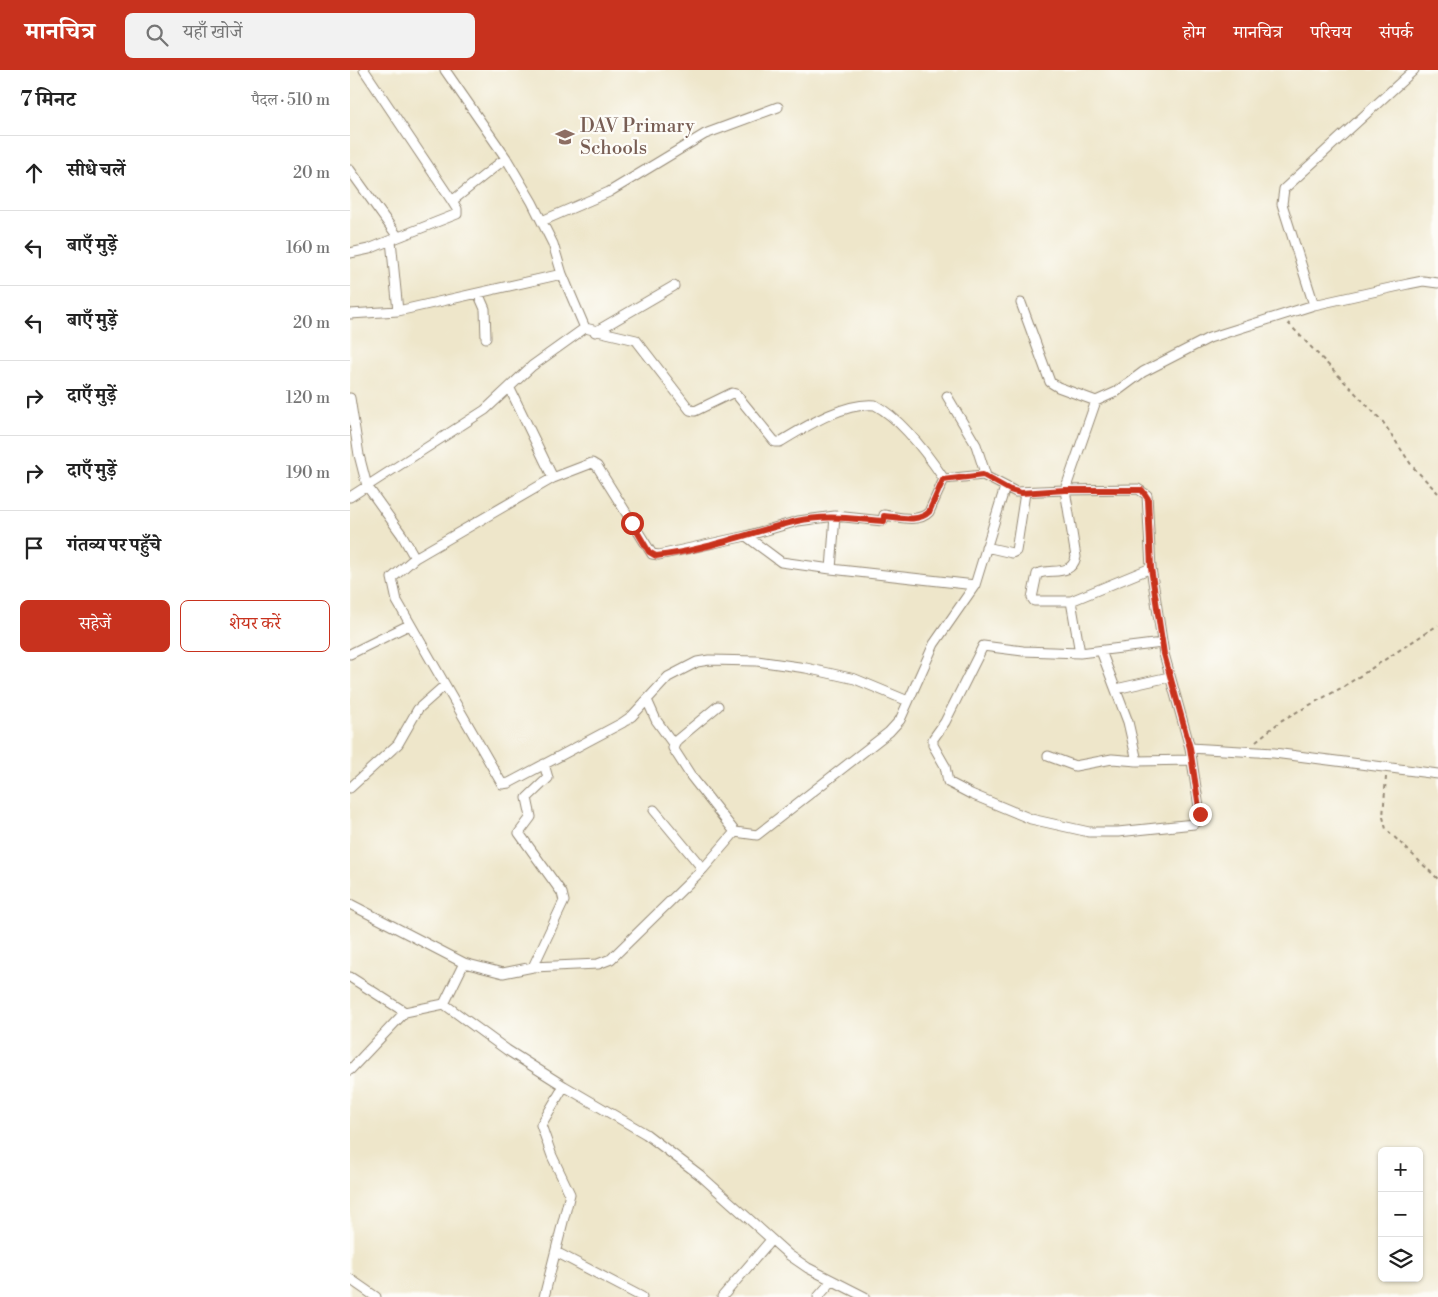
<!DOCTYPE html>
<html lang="hi">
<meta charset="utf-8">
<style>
:root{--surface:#fff;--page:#f2f2f2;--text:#222;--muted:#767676;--line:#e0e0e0;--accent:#c8321e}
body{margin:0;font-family:"Libre Bodoni","Noto Serif Devanagari",serif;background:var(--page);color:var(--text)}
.controls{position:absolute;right:15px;bottom:15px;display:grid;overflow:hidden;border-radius:8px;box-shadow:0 1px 4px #0004}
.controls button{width:45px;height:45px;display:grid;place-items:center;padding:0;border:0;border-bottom:1px solid var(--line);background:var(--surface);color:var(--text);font:25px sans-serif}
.stop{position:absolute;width:15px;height:15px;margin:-11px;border:4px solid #c8321e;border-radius:50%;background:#fff}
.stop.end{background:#c8321e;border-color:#fff;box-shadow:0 1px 5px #0008}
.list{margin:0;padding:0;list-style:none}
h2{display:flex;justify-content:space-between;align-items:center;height:65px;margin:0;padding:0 20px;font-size:21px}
h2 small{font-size:16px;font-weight:400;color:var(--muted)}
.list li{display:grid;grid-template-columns:32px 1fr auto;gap:15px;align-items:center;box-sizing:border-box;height:75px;padding:0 20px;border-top:1px solid var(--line)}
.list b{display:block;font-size:19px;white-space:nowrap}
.list em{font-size:16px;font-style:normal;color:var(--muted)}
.actions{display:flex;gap:10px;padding:15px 20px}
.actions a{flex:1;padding:11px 0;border:1px solid var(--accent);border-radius:8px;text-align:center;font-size:18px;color:var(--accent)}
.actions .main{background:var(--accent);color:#fff}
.icon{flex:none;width:28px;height:28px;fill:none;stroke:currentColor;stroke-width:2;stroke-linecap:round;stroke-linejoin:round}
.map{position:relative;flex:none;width:1088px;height:1227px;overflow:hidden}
header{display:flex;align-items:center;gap:30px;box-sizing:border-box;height:70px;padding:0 25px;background:var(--accent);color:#fff}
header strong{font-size:24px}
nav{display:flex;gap:28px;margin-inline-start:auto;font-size:18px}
.search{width:350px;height:45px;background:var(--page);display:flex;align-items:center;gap:12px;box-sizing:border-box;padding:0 18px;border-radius:8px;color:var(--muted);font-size:19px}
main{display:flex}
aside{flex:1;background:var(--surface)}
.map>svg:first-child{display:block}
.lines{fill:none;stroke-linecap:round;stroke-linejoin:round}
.minor-casing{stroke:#948874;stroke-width:11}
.path{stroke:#948874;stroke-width:2;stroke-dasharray:4 4;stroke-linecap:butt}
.minor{stroke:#fff;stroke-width:9}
.route{stroke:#c8321e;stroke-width:6}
.labels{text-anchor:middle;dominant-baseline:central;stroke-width:4.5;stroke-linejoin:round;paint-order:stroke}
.education-label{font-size:19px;fill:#785e54;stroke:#fdfcf7;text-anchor:start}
</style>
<header>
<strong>मानचित्र</strong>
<div class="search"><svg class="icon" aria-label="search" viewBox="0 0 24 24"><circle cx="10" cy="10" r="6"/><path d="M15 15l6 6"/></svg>यहाँ खोजें</div>
<nav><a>होम</a><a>मानचित्र</a><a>परिचय</a><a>संपर्क</a></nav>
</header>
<main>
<aside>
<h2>7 मिनट<small>पैदल · 510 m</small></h2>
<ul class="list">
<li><svg class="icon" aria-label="ahead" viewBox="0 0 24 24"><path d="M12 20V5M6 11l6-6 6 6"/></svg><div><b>सीधे चलें</b></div><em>20 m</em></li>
<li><svg class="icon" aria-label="left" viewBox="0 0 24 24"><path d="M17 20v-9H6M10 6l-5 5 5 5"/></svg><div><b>बाएँ मुड़ें</b></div><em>160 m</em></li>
<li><svg class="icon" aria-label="left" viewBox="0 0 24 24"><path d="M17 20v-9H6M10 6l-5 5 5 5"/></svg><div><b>बाएँ मुड़ें</b></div><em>20 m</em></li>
<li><svg class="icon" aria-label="right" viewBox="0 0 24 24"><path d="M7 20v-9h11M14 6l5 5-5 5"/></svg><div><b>दाएँ मुड़ें</b></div><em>120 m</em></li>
<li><svg class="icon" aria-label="right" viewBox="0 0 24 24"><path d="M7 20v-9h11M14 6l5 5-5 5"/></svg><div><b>दाएँ मुड़ें</b></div><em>190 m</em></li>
<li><svg class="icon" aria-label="arrive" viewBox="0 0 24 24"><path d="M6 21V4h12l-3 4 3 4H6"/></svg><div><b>गंतव्य पर पहुँचे</b></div></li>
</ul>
<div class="actions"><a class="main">सहेजें</a><a>शेयर करें</a></div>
</aside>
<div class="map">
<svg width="1088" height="1227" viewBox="0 0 1088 1227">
<rect width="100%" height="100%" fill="#fdfcf7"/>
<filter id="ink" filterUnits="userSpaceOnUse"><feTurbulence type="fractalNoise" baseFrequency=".02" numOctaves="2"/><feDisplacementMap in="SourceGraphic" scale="10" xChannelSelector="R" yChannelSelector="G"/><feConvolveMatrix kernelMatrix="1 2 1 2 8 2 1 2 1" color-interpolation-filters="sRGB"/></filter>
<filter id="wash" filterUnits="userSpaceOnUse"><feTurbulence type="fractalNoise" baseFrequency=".0096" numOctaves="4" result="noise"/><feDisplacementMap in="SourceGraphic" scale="20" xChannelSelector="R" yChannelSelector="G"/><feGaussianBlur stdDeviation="1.12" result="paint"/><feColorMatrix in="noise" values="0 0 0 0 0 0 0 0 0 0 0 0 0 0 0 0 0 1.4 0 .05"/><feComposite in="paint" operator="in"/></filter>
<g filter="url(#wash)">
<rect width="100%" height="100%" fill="#eee6ca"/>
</g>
<g filter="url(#ink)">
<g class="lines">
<!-- minor casing -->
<g class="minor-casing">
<path id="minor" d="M14,0L102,131
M1064,0L934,119L932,134L964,235L859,268L793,302L766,322L746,331L715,420L788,419L797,425L801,498L814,584L840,678L924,683L1088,704
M0,100L48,167
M192,151L259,122L355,64L428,37
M0,183L19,179L41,170
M128,223L135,239L136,268
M671,233L700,312L708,317L746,331
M964,235L1058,214L1073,211L1088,213
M48,241L41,170L107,144V139L102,131L156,88
M0,244L48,241L212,204
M235,258L286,270L340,340L345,341L382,323L386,324L425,372H430C455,357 494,332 525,335C551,349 578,385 594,409
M245,262L324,216
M160,319L203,408
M597,326L626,375L636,406
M0,328L9,385L17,416L52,465L65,488L42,508L47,531L152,714L159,713L272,653L282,646L318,607L347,592L359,590L407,591L456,598L505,609L558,631
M655,417L625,515L481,499L485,446L533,451L534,445C548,447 569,453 579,442L594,409L633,405L666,422L715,420L726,487C721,507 701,498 687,504L682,528L684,531H721L801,498
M0,427L135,340L182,296L235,258L212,204L203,174L182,132L156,88L95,0
M396,466L448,451L485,446
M636,477L662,483L666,481L675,423
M65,488L203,408L242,393L247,396L302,484L309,485L396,466L431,492L481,499
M721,531L730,583L812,573
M751,581L778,652L787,691L842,690
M730,583L673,581L633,576L595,652L583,669V675L595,696L598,712L621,724L681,749L739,762H768L844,754L849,750L850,744L840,678
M0,584L59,555
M766,619L819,607
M297,630L306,650L324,675
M368,636L327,670L323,678L341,706L385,762L407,765L539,662L550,650L584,574L625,515
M698,686L725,696L762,689L787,691
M0,718L48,674L68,639L95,615
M304,740L353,799
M0,834L114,893L153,903L183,897L248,894L261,889L353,799L385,762
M183,897L214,831L212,823L169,763L181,747L177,728L198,708L194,694
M0,907L55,942L94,934L114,893
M94,934L157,980L214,1016L191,1055L202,1086L220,1124L194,1227
M0,1000L55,942
M214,1016L296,1064L350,1105L439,1185L458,1198L515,1227
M206,1182L292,1227
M0,1209L26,1227
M372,1227L421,1170
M468,1227L482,1211"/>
</g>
<!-- path -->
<path class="path" d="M938,253L1033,352L1062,396L1088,423
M906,671L932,650L993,617L1088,555
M1036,707L1033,747L1036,759L1088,809"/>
<!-- minor -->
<use href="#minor" class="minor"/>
</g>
</g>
<g class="lines" filter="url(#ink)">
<!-- route -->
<path class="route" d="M282,453L299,482L306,486C354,481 400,462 447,451C476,444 504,449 534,451V446C548,447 568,453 579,442L593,410L633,405L660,420L671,423L715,420H792L798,429L801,498L814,584L840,678L850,744"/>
</g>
<!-- icons -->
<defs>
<g id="school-bare" transform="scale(1.5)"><path d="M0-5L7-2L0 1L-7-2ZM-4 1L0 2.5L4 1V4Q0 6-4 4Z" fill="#8d6e63" stroke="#fdfcf7" stroke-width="2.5" paint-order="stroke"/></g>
</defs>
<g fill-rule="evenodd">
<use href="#school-bare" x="215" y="67"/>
</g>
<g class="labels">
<!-- education labels -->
<g class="education-label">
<text x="230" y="56">DAV Primary<tspan x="230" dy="22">Schools</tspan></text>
</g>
</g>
</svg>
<div class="controls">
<button>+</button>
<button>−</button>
<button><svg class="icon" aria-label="layers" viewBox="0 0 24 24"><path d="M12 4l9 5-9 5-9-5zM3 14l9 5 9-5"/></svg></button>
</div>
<div class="stop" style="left:282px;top:453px"></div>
<div class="stop end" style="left:850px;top:744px"></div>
</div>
</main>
